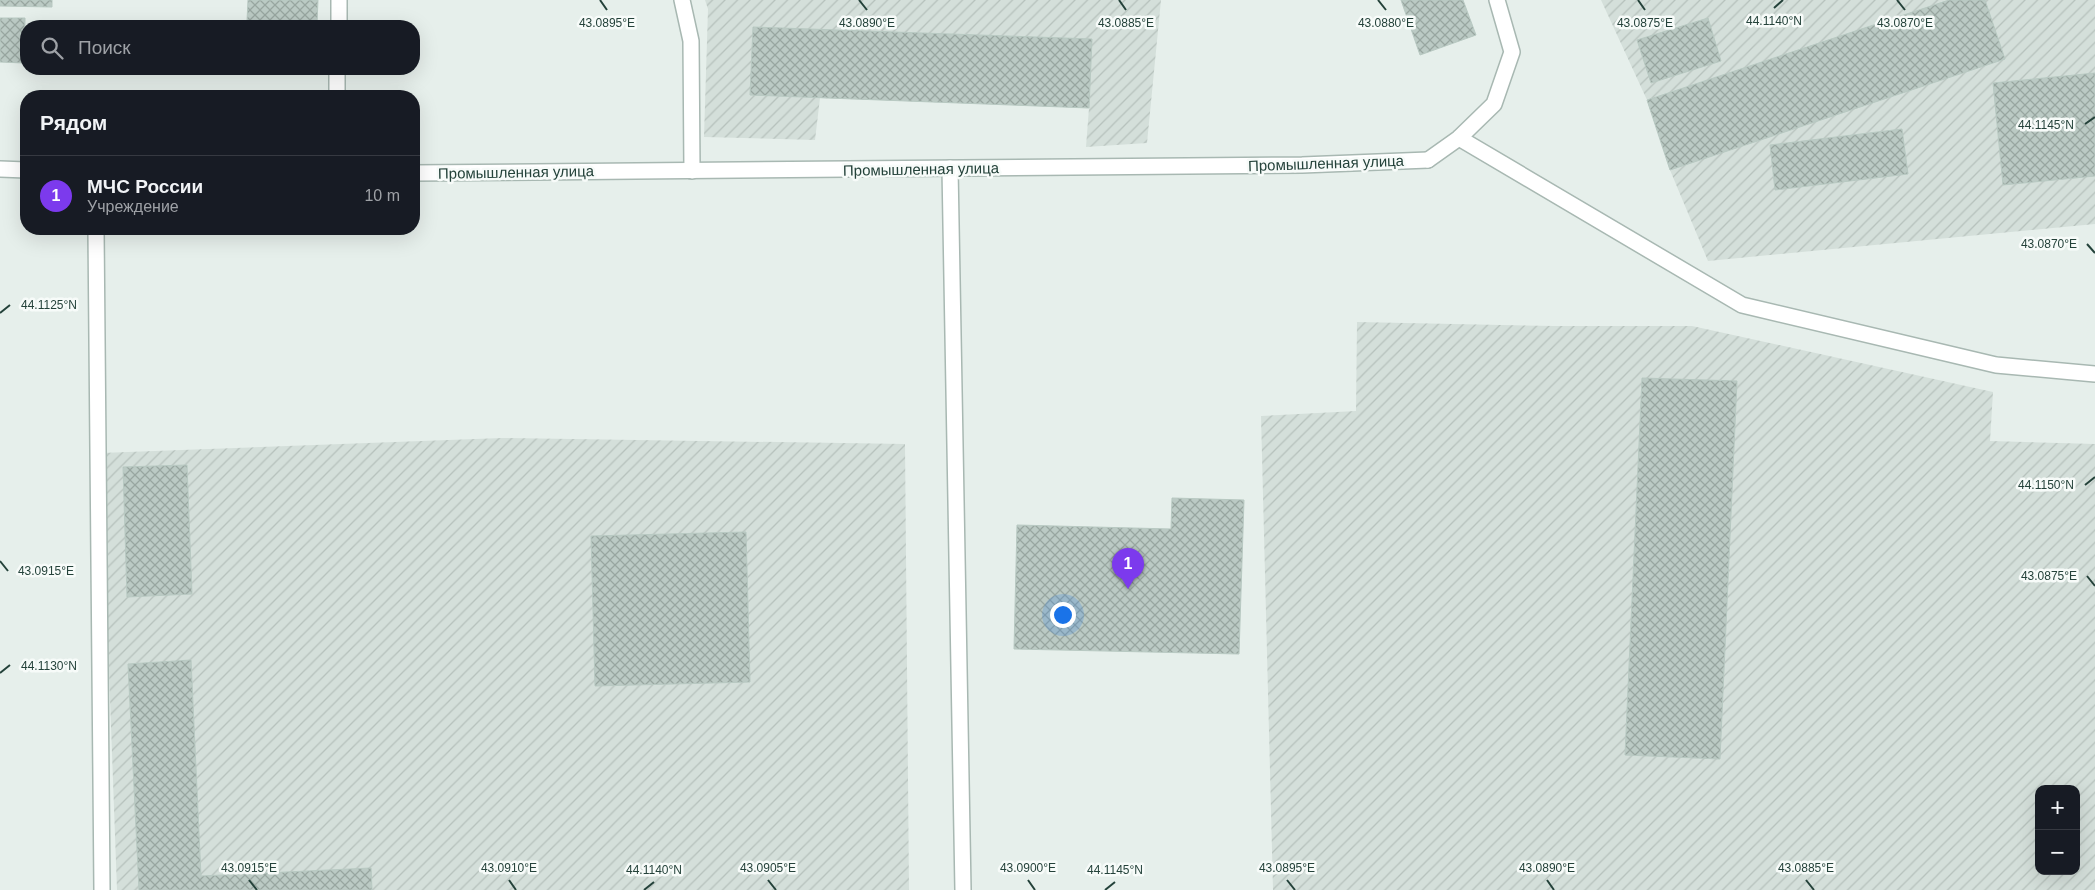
<!DOCTYPE html>
<html lang="ru">
<meta charset="utf-8">
<style>
:root{--surface:#171b24;--page:#20242c;--text:#f1f3f6;--muted:#9ea1a6;--line:#363941;--accent:#7c3aed}
body{margin:0;font-family:Helvetica,sans-serif;background:var(--page);color:var(--text)}
.controls{position:absolute;right:15px;bottom:15px;display:grid;overflow:hidden;border-radius:10px;box-shadow:0 5px 20px #0002}
.controls button{width:45px;height:45px;display:grid;place-items:center;padding:0;border:0;border-bottom:1px solid var(--line);background:var(--surface);color:var(--text);font:25px sans-serif}
.you{position:absolute;left:1062px;top:614px;width:18px;height:18px;margin:-12px;border:4px solid #fff;border-radius:50%;background:#1a73e8;box-shadow:0 0 0 8px #1a73e833}
.badge{display:grid;place-items:center;width:32px;height:32px;border-radius:50%;background:var(--accent);color:#fff;font-size:16px;font-weight:700}
.pin{position:absolute;translate:-50% -41px;filter:drop-shadow(0 1px 2px #0008)}
.pin::after{content:'';position:absolute;top:26px;width:18px;height:15px;background:inherit;clip-path:polygon(0 0,100% 0,50% 100%)}
.list{margin:0;padding:0;list-style:none}
h2{display:flex;justify-content:space-between;align-items:center;height:65px;margin:0;padding:0 20px;font-size:21px}
h2 small{font-size:16px;font-weight:400;color:var(--muted)}
.list li{display:grid;grid-template-columns:32px 1fr auto;gap:15px;align-items:center;box-sizing:border-box;height:80px;padding:0 20px;border-top:1px solid var(--line)}
.list b{display:block;font-size:19px;white-space:nowrap}
.list p{margin:0;font-size:16px;white-space:nowrap;color:var(--muted)}
.list em{font-size:16px;font-style:normal;color:var(--muted)}
.icon{flex:none;width:28px;height:28px;fill:none;stroke:currentColor;stroke-width:2;stroke-linecap:round;stroke-linejoin:round}
.map{position:relative;flex:none;width:2095px;height:890px;overflow:hidden}
.search{position:absolute;background:var(--surface);box-shadow:0 5px 20px #0002;left:20px;top:20px;width:400px;height:55px;display:flex;align-items:center;gap:12px;box-sizing:border-box;padding:0 18px;border-radius:20px;color:var(--muted);font-size:19px}
.panel{position:absolute;background:var(--surface);box-shadow:0 5px 20px #0002;left:20px;top:90px;width:400px;height:145px;border-radius:20px}
.map>svg:first-child{display:block}
.industrial{fill:url(#industrial-furrows);fill-rule:evenodd}
.building{fill:url(#building-cross-hatch);stroke:#b8c9c2}
.lines{fill:none;stroke-linecap:round;stroke-linejoin:round}
.service-casing{stroke:#a8b8b2;stroke-width:18}
.minor-casing{stroke:#a8b8b2;stroke-width:18}
.tertiary-casing{stroke:#a8b8b2;stroke-width:18}
.service{stroke:#fff;stroke-width:15}
.minor{stroke:#fff;stroke-width:15}
.tertiary{stroke:#fff;stroke-width:15}
.ticks{fill:none;stroke:#24423a;stroke-width:2}
.labels{text-anchor:middle;dominant-baseline:central;stroke-width:5;stroke-linejoin:round;paint-order:stroke}
.street-label{font-size:15px;fill:#24423a;stroke:#f7fbf9}
.ticks-label{font-size:12px;text-anchor:middle;fill:#24423a;stroke:#f7fbf9;stroke-width:5;stroke-linejoin:round;paint-order:stroke}
</style>
<div class="map">
<svg width="2095" height="890" viewBox="0 0 2095 890">
<defs>
<pattern id="industrial-furrows" width="10" height="10" patternUnits="userSpaceOnUse" patternTransform="scale(1.25)"><rect width="10" height="10" fill="#d4dfda"/><path d="M-1 1l2-2M0 10L10 0M9 11l2-2" fill="none" stroke="#b6c1bc"/></pattern>
<pattern id="building-cross-hatch" width="8" height="8" patternUnits="userSpaceOnUse" patternTransform="scale(1.25)"><rect width="8" height="8" fill="#bbcac4"/><path d="M0 0l8 8M0 8l8-8" fill="none" stroke="#98a6a0"/></pattern>
</defs>
<rect width="100%" height="100%" fill="#e6efeb"/>
<!-- industrial -->
<path class="industrial" d="M705,0H1161L1147,143L1086,147L1089,108L820,98L815,140L704,137L708,9Z
M1601,0H2095V224L1708,261L1670,170L1647,100Z
M1357,322L1554,326H1692L1993,392L1990,441L2095,444V890H1273L1261,416L1356,411ZM2039,789H2076V871H2039Z
M502,438L905,444L909,890H117L101,453Z"/>
<!-- building -->
<path class="building" d="M0,0H52V7L0,6Z
M248,0H318L317,23L247,21Z
M1401,0H1463L1476,35L1420,55Z
M1949,0H1985L2005,59L1670,170L1647,100Z
M0,18H25L24,63L0,62Z
M1708,18L1721,61L1651,83L1637,40Z
M753,27L1092,39L1089,108L750,95Z
M2095,73V176L2003,185L1993,83Z
M1902,129L1908,174L1775,190L1770,145Z
M1642,378L1737,381L1720,759L1625,755Z
M187,465L192,594L127,597L123,467Z
M1172,498L1244,500L1239,654L1014,649L1017,525L1171,529Z
M746,532L750,682L595,686L591,536Z
M191,660L201,876L371,868L372,890H139L128,664Z"/>
<g class="lines">
<!-- service casing -->
<g class="service-casing">
<path id="service" d="M682,0L691,41L692,171
M339,26V0
M337,96V69
M1459,138L1742,305L1996,365L2095,374
M950,168L963,890
M96,229L102,890"/>
</g>
<!-- minor casing -->
<g class="minor-casing">
<path id="minor" d="M1428,160L1459,138L1494,104L1512,52L1497,0"/>
</g>
<!-- tertiary casing -->
<g class="tertiary-casing">
<path id="tertiary" d="M0,169L26,170
M414,173L1302,165L1428,160"/>
</g>
<!-- service -->
<use href="#service" class="service"/>
<!-- minor -->
<use href="#minor" class="minor"/>
<!-- tertiary -->
<use href="#tertiary" class="tertiary"/>
</g>
<!-- ticks -->
<path class="ticks" d="M600,0L607,10M859,0L867,10M1119,0L1126,10M1378,0L1386,10M1638,0L1645,10M1897,0L1905,10M1774,8L1783,0M2085,124L2095,117M2087,244L2095,253M0,313L10,305M2085,485L2095,477M0,561L8,571M2087,576L2095,586M0,673L10,665M249,880L257,890M509,880L516,890M768,880L776,890M1028,880L1035,890M1287,880L1295,890M1547,880L1554,890M1806,880L1814,890M644,890L654,882M1105,890L1115,882"/>
<g class="labels">
<!-- street labels -->
<g class="street-label">
<text transform="translate(1326 163) rotate(-2)">Промышленная улица</text>
<text transform="translate(921 169) rotate(-1)">Промышленная улица</text>
<text transform="translate(516 172) rotate(-1)">Промышленная улица</text>
</g>
</g>
<g class="ticks-label">
<text x="1774" y="25">44.1140°N</text>
<text x="607" y="27">43.0895°E</text>
<text x="867" y="27">43.0890°E</text>
<text x="1126" y="27">43.0885°E</text>
<text x="1386" y="27">43.0880°E</text>
<text x="1645" y="27">43.0875°E</text>
<text x="1905" y="27">43.0870°E</text>
<text x="2046" y="129">44.1145°N</text>
<text x="2049" y="248">43.0870°E</text>
<text x="49" y="309">44.1125°N</text>
<text x="2046" y="489">44.1150°N</text>
<text x="46" y="575">43.0915°E</text>
<text x="2049" y="580">43.0875°E</text>
<text x="49" y="670">44.1130°N</text>
<text x="249" y="872">43.0915°E</text>
<text x="509" y="872">43.0910°E</text>
<text x="768" y="872">43.0905°E</text>
<text x="1028" y="872">43.0900°E</text>
<text x="1287" y="872">43.0895°E</text>
<text x="1547" y="872">43.0890°E</text>
<text x="1806" y="872">43.0885°E</text>
<text x="654" y="874">44.1140°N</text>
<text x="1115" y="874">44.1145°N</text>
</g>
</svg>
<div class="controls">
<button>+</button>
<button>−</button>
</div>
<div class="you"></div>
<div class="pin badge" style="left:1128px;top:589px">1</div>
<div class="search"><svg class="icon" aria-label="search" viewBox="0 0 24 24"><circle cx="10" cy="10" r="6"/><path d="M15 15l6 6"/></svg>Поиск</div>
<section class="panel">
<h2>Рядом<small></small></h2>
<ul class="list">
<li><span class="badge">1</span><div><b>МЧС России</b><p>Учреждение</p></div><em>10 m</em></li>
</ul>
</section>
</div>
